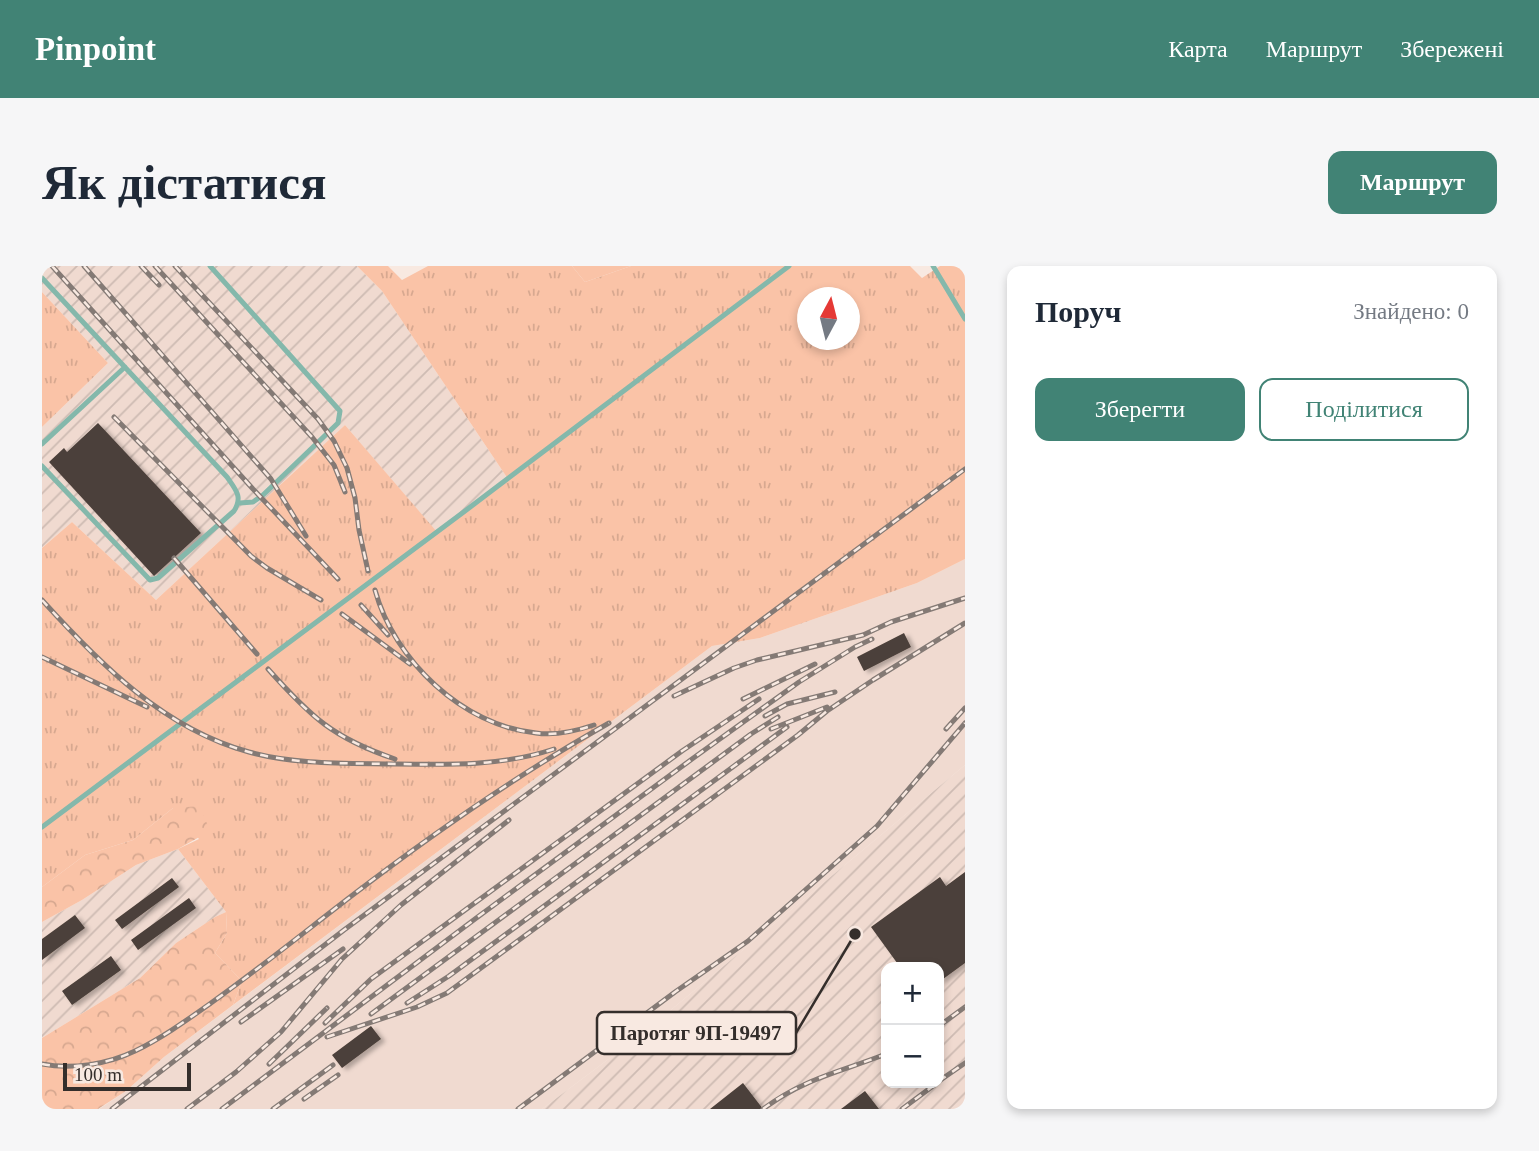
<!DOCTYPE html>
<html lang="uk">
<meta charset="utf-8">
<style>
:root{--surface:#fff;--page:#f6f6f7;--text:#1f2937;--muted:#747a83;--line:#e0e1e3;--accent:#418375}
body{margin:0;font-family:Georgia,serif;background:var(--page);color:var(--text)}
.controls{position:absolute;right:21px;bottom:21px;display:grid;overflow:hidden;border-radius:14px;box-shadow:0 4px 10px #0003}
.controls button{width:63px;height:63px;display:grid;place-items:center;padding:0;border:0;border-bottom:2px solid var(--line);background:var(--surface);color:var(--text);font:35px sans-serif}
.compass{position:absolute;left:755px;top:21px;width:63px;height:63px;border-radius:50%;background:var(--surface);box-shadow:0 4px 10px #0003;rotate:7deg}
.scale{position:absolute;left:21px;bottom:18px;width:128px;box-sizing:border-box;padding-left:7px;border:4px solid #342e2b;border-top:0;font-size:19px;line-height:24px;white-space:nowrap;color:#342e2b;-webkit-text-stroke:5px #f8e9e1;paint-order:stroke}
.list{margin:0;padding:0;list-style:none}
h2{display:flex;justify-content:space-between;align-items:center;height:91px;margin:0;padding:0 28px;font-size:30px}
h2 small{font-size:23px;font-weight:400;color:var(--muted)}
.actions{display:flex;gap:14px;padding:21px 28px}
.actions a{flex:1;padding:16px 0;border:2px solid var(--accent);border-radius:14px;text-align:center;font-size:24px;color:var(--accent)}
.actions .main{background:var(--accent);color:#fff}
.map{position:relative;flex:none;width:923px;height:843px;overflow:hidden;border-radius:14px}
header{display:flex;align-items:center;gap:42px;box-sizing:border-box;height:98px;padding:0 35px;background:var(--accent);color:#fff}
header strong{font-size:33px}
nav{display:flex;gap:38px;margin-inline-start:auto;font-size:24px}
.intro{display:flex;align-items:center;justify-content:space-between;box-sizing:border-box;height:168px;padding:0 42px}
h1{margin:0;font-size:49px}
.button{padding:18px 32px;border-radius:14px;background:var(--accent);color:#fff;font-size:24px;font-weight:700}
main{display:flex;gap:42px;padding:0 42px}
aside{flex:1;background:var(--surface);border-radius:14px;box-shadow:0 4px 10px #0003}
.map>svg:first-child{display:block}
.built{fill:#f0dad0}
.industrial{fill:url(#industrial-furrows);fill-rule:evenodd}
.grass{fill:url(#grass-tufts);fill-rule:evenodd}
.forest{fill:url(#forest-crowns)}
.garden{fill:#fac3a7}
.building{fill:#4c403a;filter:url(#shadow)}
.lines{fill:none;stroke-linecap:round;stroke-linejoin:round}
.lane{stroke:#84b8ab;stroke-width:5}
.rail-casing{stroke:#847a75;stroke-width:5}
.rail{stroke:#f8e9e1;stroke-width:2.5;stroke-dasharray:8;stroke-linecap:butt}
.leader{fill:none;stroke:#342e2b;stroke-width:2.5}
.callout-dot{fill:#342e2b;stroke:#f8e9e1;stroke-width:2.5}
.callout{fill:#f8e9e1;stroke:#342e2b;stroke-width:2.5}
.callout-label{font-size:21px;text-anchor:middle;font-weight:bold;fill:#342e2b}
</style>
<header>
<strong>Pinpoint</strong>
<nav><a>Карта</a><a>Маршрут</a><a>Збережені</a></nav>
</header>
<div class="intro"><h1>Як дістатися</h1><a class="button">Маршрут</a></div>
<main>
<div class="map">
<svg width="923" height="843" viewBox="0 0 923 843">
<defs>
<pattern id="industrial-furrows" width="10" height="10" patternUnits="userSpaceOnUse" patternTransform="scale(1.75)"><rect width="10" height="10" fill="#f0dad0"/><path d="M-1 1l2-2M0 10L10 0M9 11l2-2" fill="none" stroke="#cebbb3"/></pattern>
<pattern id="grass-tufts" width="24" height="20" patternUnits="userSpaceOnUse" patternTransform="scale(1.75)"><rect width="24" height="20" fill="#fac3a7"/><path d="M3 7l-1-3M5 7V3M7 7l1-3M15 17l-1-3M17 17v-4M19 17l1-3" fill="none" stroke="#d7a890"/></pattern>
<pattern id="forest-crowns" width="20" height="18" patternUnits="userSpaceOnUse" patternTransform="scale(1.75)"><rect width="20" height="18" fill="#fac3a7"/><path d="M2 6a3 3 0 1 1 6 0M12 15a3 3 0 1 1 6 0" fill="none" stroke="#d7a890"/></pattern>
<filter id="shadow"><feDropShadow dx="4.5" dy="2.5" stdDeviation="2" flood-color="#0004"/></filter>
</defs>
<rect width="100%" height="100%" fill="#f8e9e1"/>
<!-- built -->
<path class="built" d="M923,293V499L600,768L500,843H57L84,825L122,791L670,380L718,372L875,317Z"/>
<!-- industrial -->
<path class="industrial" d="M0,0H315L340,25L466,213L395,267L303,159L114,334L30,256L0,282V161L66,97L0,26Z
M923,499V843H500L600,768ZM844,701H897V817H844Z
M136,583L184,646L173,651L134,677L98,712L0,772V656L40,634L94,599Z"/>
<!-- grass -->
<path class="grass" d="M315,0H346L360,14L386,0H530L543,16L589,0H868L880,12L898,0H923V293L875,317L718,372L670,380L191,739L200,715L173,687L185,667L184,646L136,583L157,573L131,542L91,574L43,589L0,621V282L30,256L114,334L303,159L395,266L466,213L340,25ZM766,32H808V74H766Z
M0,26L66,97L0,161Z"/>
<!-- forest -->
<path class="forest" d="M158,540L168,565L136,583L94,599L40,634L0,656V621L43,589L91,574L131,542Z
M184,646L185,667L173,687L200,715L191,739L122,791L84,825L56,843H0V772L98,712L134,677L173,651Z"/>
<!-- garden -->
<path class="garden" d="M530,0H589L543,16Z"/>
<!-- building -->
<path class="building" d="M56,157L159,267L112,310L7,196L22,182L25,186Z
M862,367L869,381L822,405L815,391Z
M923,606V697L897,716V701H858L829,661L898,611L904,620Z
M130,612L137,621L80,663L73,654Z
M147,632L154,642L96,684L89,674Z
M33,649L43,662L0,694V673Z
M69,690L79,704L30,739L20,725Z
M329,760L339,773L300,802L290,789Z
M701,817L721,843H668Z
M823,825L837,843H799Z"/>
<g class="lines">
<!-- lane -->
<path class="lane" d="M168,0L298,145L296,157L221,229L211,236L198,237
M891,0L923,53
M0,12L185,211C194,224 201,231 192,245L116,312L108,314L0,200
M0,178L83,101
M0,561L423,245L747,0"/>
<!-- rail casing -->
<g class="rail-casing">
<path id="rail" d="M10,0L211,223L296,313
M42,0L229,213L264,270
M99,0L117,19
M113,0L270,171L292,199L303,226
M133,0L276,153L292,175L305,202L313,232L317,264L326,305
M72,151L209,290L225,302L279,334
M132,292L215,388
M333,324C352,394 421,460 494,467C513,470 534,465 552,459
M0,334C57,397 122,463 207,486C254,499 306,497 355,498C408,499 461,500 512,483
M319,339L346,369
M300,348L368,398
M0,391L105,441
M226,403C269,451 291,472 353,493
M632,430L692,402L715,394L821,369L849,356L923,332
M701,433L773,398
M723,450L745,438L793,426
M729,463L785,441
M904,463L923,442
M365,737L407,710L745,461
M329,748L709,468L736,451
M199,756L301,683
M283,757L329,713L640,485L717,433
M897,760L923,741
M285,771L375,741L405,727L756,469L785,445L831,414L923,357
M0,798C30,804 66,798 93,785C120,772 145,754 169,737C218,702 265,664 312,628C393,566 478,507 567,457
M227,798L285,742
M897,815L923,797
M262,833L296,809
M70,843L302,664L923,203
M145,843L194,806L239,766L300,693L359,639L467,554
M180,843L433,653L650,493L757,416L813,381L830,373
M231,843L291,799
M476,843L633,726L706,675L835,560L923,457
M721,843C763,812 798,806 844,788
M860,843L895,817"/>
</g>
<!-- rail -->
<use href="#rail" class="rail"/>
</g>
<!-- callouts -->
<path class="leader" d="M813 668L754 767"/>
<circle class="callout-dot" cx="813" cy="668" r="7"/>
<rect class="callout" x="555" y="746" width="199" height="42" rx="7"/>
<g class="callout-label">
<text x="654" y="774">Паротяг 9П-19497</text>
</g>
</svg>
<div class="controls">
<button>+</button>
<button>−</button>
</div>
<svg class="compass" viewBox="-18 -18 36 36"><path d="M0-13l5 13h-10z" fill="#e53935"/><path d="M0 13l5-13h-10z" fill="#747a83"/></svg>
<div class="scale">100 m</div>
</div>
<aside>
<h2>Поруч<small>Знайдено: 0</small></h2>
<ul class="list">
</ul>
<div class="actions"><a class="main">Зберегти</a><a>Поділитися</a></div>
</aside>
</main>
